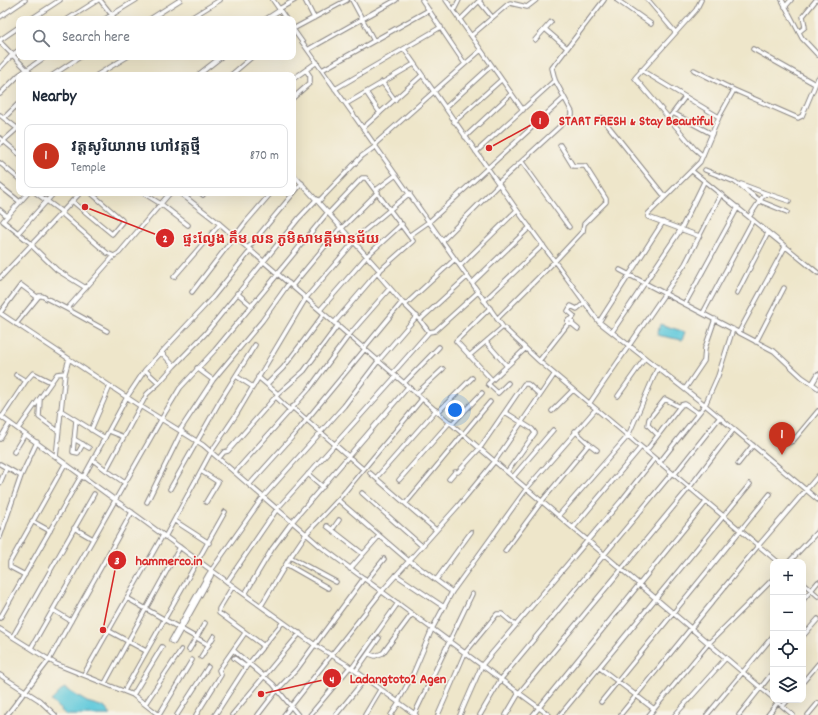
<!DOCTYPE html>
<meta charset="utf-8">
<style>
:root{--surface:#fff;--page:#f2f2f3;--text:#1f2937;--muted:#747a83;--line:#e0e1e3;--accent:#c8321e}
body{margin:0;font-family:Dekko,"Noto Sans Khmer",sans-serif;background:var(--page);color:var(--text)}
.controls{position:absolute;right:12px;bottom:12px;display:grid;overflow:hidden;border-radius:8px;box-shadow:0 4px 16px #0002}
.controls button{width:36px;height:36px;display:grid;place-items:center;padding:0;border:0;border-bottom:1px solid var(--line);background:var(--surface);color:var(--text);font:20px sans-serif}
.you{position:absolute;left:455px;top:410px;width:14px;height:14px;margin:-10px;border:3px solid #fff;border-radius:50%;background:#1a73e8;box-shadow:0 0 0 6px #1a73e833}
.badge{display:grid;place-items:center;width:26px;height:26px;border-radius:50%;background:var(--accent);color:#fff;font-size:13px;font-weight:700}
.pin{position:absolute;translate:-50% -33px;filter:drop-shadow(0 1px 2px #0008)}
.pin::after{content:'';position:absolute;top:21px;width:14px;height:12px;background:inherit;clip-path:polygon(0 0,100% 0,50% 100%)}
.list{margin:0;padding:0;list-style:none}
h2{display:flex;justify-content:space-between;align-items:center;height:52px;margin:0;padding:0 16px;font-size:17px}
h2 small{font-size:13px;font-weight:400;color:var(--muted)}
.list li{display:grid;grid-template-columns:26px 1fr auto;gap:12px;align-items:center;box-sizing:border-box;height:64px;margin:0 8px 8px;padding:0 8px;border:1px solid var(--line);border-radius:8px}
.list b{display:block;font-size:15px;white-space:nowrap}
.list p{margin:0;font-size:13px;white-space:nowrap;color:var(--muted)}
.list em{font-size:13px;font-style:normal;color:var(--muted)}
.icon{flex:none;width:22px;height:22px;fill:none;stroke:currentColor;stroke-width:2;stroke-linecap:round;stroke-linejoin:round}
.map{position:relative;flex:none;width:818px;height:715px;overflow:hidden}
.search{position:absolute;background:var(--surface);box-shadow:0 4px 16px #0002;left:16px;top:16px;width:280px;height:44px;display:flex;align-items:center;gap:10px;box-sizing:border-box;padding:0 14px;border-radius:8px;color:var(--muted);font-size:15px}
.panel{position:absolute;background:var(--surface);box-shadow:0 4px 16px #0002;left:16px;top:72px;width:280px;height:124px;border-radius:8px}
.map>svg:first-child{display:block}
.water{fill:#5fc9db;stroke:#40768b}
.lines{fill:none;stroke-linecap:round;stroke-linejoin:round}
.minor-casing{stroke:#888482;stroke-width:5.5}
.minor{stroke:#fff;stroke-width:3.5}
.leader{fill:none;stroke:#d62828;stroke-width:1.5}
.callout-dot{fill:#d62828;stroke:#f7f3e8;stroke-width:1.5}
.mark-label{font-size:12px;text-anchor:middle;font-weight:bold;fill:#fff}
.callout-label{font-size:14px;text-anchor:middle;font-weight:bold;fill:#d62828;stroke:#f7f3e8;stroke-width:3;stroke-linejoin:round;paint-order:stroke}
</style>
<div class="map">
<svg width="818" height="715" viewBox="0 0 818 715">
<rect width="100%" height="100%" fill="#f7f3e8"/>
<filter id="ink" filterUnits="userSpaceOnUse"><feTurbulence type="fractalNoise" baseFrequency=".025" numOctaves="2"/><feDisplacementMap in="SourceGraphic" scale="8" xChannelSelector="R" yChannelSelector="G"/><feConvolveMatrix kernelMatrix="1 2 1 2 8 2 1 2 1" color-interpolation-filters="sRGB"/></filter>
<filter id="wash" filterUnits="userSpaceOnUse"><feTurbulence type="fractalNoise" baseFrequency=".012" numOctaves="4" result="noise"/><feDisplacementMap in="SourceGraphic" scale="16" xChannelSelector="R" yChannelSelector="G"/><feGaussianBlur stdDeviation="0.9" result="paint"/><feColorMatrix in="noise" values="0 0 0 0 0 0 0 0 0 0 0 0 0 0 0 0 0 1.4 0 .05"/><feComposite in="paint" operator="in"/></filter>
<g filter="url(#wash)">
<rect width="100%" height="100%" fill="#eee6ca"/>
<!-- water -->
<path class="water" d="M660,324L685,332L682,340L657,335Z
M64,688L87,702L104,707L111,715H66L51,701Z"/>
</g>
<g filter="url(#ink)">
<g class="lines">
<!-- minor casing -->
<g class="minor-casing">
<path id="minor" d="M100,0L115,19
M273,0L286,19
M305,0L314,18
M352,0L374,41
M446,0L523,110
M617,0L651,24
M648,0L675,32
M701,0L696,10L635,78L694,148L703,156
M782,0L802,38L818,55
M479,1L492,17
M785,7L791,0
M279,9L295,0
M454,10L459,0
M0,17L25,0
M31,19L60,0
M68,19L98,0
M105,19L136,0
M150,19L180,0
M189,19L220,0
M266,19L280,10
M461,19L480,0
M293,29L503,327L539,361L778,562
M293,29L347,0
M545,29L567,48
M799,32L805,27L803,16L816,0
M472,35L507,5L510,3L527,7L536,0
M0,40L19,27
M535,40L551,22
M0,42L32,75
M309,49L396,0
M404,49L517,210L599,322L705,405L818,500
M753,49L815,84
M465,64L481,50
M0,68L12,55L19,50
M322,70L429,10
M641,70L719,117
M694,70L734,90L798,118L802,116L818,78
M19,75L45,57
M53,75L80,57
M97,75L127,57
M198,75L221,57
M231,75L252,57
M293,79L317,62
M382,82L395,100
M335,89L441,27
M366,92L380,113
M0,94L19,75
M293,98L310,83V76L306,70
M346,104L414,64
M445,108L491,66
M673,113L712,134
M0,115L18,129
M670,117L685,97
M4,118L19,103
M602,118L665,197
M454,122L501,80
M363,128L422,75
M465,137L511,94
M0,138L19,154
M0,144L19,127
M375,144L465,64L422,0
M476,152L555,80
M522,162L569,227
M0,163L19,179
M705,170L735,182L760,201L787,212
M692,171L818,273
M293,174L380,271
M498,183L572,115V112L555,80L552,68L604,0
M741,184L765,193L749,217
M0,186L20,202
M376,190L396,175
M28,193L3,221L33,245
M36,193L62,212
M143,193L161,204L188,225
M180,193L220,224L507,472L773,698
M201,193L203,195
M765,193L789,201
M186,197L191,193
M72,201L112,234L122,222V220L91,193
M319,201L362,156L376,146
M0,210L7,216
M61,213L107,253L114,256L119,253L170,193
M329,213L362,178H366L413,241L377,273L334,323
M430,221L564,98
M342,228L378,192
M18,233L54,193
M410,235L430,221
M699,236L648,217V214L700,162L719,117L734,90
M443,240L499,184
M352,241L410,193
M32,246L57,270L86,288
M248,248L302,183
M460,266L517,210
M620,270L774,351L802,377L818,388
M277,274L328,212
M174,277L220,224
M0,278L80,193
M472,283L530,227
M292,286L341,227
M192,292L246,222L271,193
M237,293L252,306
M737,293L768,233
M484,301L543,245
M406,304L455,259
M685,304L738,207
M490,308L456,341L492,380
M67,309L107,331
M320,310L367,256L402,224
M0,313L140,406L203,445L320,546L549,715
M0,313L21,285L37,297
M703,313L753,220
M497,319L555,261L583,231L584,224L606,202V199L585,166H573L560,145
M567.5 322a2.5 2.5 0 1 1 5 0a2.5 2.5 0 1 1-5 0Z
M420,320L467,277
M571,320L574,316L568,311L571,306L577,309L584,303
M599,322L663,222
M16,324L39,296H42L67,309L114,256
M572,324L578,329
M429,332L435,331L478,292
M612,332L681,229L704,182
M739,332L785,247
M486,342L507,366
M756,342L784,288
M364,348L402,302L377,273
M161,352L174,366L205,334L299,218L317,199
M469,356L503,327
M539,361L568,324
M197,368L213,380
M145,370L159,383L174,366
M393,373L429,332L420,320L402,302
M236,376L253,387
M258,377L278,394
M26,381L33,373L51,382
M404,383L439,347
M508,383L498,393L488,384L525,349
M267,384L283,368L324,314
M812,384L818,374
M685,389L704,361L705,348L715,319
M416,394L443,369
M618,396L645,358
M276,397L290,410
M40,399L39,417L58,431
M589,404L685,264L721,194
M292,407L363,469
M60,410L105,438
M552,411L573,390
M438,412L472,378
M505,412L532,429L535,433L507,472
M0,416L233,586L315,645L346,664L416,715
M2,417L26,381L16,375
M76,420L73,452L78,453L83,444
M452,424L482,393
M18,429L57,374L65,373
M91,430L110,386
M180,430L213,380L262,321L289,283
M109,431L124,437
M658,435L648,425L649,419L665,399L680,407
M0,439L10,423
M74,439L89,448
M788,443L793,441L818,411
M589,444L597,450
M646,451L681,405L685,404L698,413
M14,452L25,434
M56,457L65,373L69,359
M219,458L224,452L228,451L278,394L304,371L338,325
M93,460L106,470
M659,463L705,405L718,376L733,329
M0,464L21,476
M738,464L753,445
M201,471L218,482L206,502
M235,472L309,389L349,335L390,288
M370,473L436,530
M308,474L323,487
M674,475L720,417
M513,477L553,430
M83,478L127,397L145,370L213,297L251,250
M376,478L436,410
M449,479L455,472H458L480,448L524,384H528L540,395
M399,480L450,422
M0,483L6,469
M125,483L106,470L147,394L159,383
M249,485L294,435L365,349
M170,489L220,401L255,345
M362,493L422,546
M338,500L409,561
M147,502L182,431
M406,503L490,402
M559,515L628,436L658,367
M32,521L50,531
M175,521L209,543
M327,526L363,554
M74,528L93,539
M573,528L641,447
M332,530L339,520
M0,537L21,476L37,442
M165,537L211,452L236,415L306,298L353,243
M505,551L542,501L589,444L575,431
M290,557L336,582
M198,560L225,512
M409,560L452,592
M789,562L818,531
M286,564L328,588
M350,569L379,536
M25,575L10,567V562L65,464
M396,575L444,607
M367,580L384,559
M436,580L471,532
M227,582L277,509L396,376
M803,583L818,596
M233,586L219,609V613L264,646
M245,594L272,549L292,522L408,387
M127,598L209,645
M803,600L818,582
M261,606L289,559L306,534L338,500L422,399
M53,610L71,621
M0,618L81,476
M0,629L56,664L133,695L159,715
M109,631L146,651
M245,633L233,650L273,684L298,715
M13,636L94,494
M803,636L818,619
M174,642L171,641L208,575L263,497L344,406L379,360L417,316
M174,642L211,576L212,571
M31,648L166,411L180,388L215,350L278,274
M189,650L205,623
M369,654L375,656L383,653L412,614
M201,657L214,636
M234,658L246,667
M352,668L398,603
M600,668L654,709
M356,671L379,638
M84,674L163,535
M0,675L39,700L55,715
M803,682L818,664
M105,683L180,547
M124,691L198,560
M133,695L162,647
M775,700L793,715
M398,702L413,674L432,629L452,592L527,488L596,409
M601,702L770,494
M145,704L181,650
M783,706L788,700
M621,714L758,546L818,476
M7,715L49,660L132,512
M159,715L192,660
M177,715L208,667
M196,715L221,675L219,670L233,650
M215,715L246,667L283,622
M232,715L300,633
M258,715L278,689L297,669L364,578
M284,715L382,591L458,506L495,461L554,375
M310,715L350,667
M336,715L365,679
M365,715L380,690
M391,715L399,703
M414,715L472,594
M438,715L465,653L497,614H502L515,625
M460,715L482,665L621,501L654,459
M480,715L501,679L672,473
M506,715L519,693L689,488L734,429
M533,715L706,502
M560,715L750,484
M649,715L708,644L773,579
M675,715L726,658
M707,715L773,636
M739,715L773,672
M768,715L778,702
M808,715L818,703"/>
</g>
<!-- minor -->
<use href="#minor" class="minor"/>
</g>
</g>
<!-- callouts -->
<path class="leader" d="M489 148L540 120M85 207L165 238M103 630L117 560M261 694L332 678"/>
<g class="callout-dot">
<circle cx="489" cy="148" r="4"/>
<circle cx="85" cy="207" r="4"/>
<circle cx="103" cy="630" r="4"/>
<circle cx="261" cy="694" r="4"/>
<circle cx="540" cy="120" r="10"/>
<circle cx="165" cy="238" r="10"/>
<circle cx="117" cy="560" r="10"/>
<circle cx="332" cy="678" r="10"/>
</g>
<g class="mark-label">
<text x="540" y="124">1</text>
<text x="165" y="242">2</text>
<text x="117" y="564">3</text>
<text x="332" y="683">4</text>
</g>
<g class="callout-label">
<text x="636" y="125">START FRESH &amp; Stay Beautiful</text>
<text x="281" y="243">ផ្ទះល្វែង គឹម លន ភូមិសាមគ្គីមានជ័យ</text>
<text x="169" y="565">hammerco.in</text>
<text x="398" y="683">Ladangtoto2 Agen</text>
</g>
</svg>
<div class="controls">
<button>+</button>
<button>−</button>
<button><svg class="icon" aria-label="locate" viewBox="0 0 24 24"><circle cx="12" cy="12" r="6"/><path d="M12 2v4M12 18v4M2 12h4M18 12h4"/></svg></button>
<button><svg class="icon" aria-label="layers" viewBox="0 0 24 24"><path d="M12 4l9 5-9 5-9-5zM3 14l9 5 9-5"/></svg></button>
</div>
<div class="you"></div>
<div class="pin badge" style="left:782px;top:455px">1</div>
<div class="search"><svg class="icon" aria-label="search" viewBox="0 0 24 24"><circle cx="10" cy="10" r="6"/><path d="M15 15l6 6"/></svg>Search here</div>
<section class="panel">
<h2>Nearby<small></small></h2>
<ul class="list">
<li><span class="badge">1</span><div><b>វត្តសូរិយារាម ហៅវត្តថ្មី</b><p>Temple</p></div><em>870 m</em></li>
</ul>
</section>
</div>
